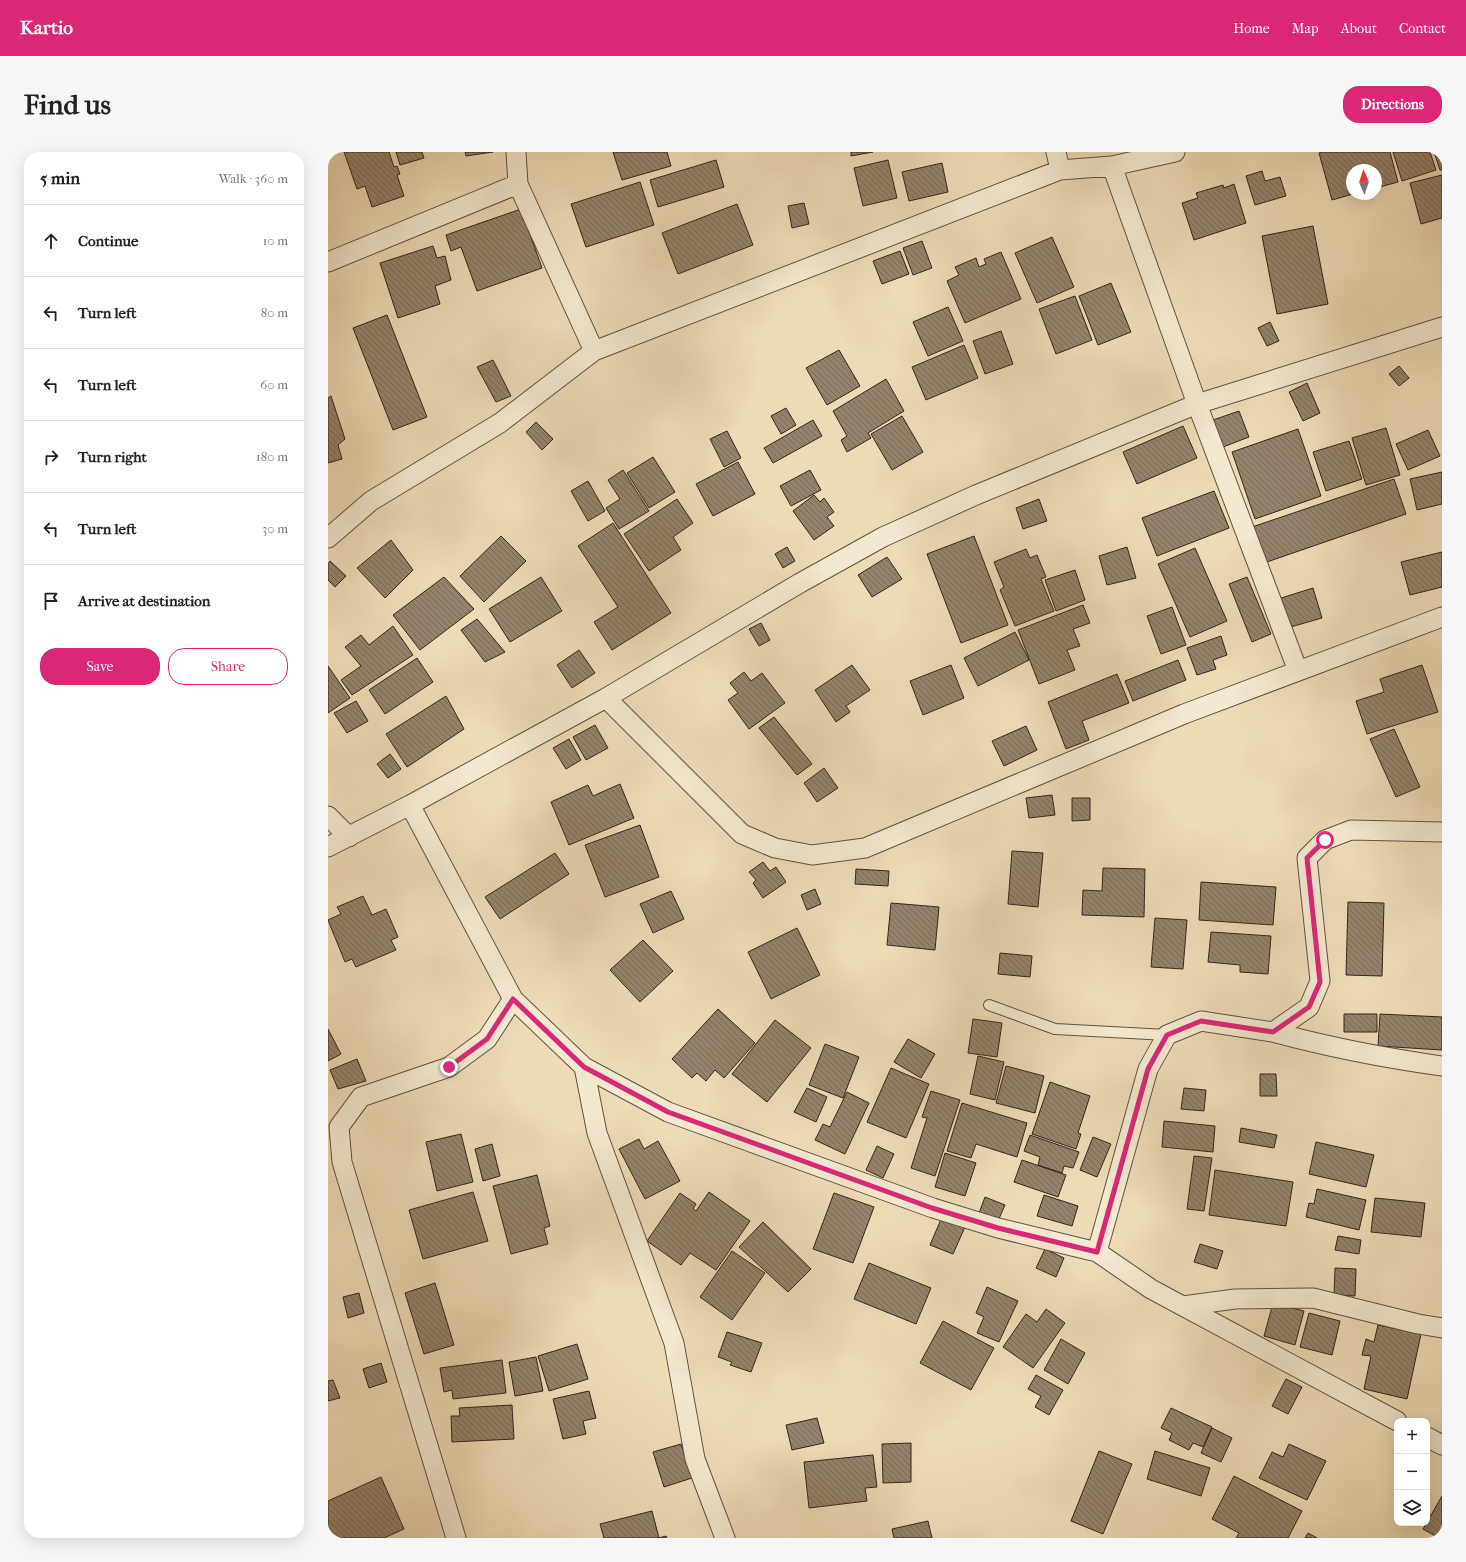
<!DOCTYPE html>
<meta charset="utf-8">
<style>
:root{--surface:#fff;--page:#f6f6f6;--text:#222;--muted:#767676;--line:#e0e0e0;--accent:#db2777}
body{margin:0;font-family:"IM FELL French Canon",serif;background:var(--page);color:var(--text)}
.controls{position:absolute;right:12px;bottom:12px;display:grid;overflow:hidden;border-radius:8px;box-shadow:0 4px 16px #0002}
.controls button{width:36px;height:36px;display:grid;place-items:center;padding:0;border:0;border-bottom:1px solid var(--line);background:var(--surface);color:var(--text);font:20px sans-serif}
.compass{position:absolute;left:1018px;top:12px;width:36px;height:36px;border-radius:50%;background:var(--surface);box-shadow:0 4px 16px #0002;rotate:358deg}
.stop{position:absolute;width:12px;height:12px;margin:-9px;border:3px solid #db2777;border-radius:50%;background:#fff}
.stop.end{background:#db2777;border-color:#fff;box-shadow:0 1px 4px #0008}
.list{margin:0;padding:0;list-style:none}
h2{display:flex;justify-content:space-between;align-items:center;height:52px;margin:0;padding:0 16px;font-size:17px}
h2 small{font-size:13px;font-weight:400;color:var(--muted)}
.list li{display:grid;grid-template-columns:26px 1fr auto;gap:12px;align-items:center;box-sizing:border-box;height:72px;padding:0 16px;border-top:1px solid var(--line)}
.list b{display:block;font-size:15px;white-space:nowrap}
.list em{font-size:13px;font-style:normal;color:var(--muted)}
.actions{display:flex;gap:8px;padding:12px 16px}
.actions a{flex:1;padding:9px 0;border:1px solid var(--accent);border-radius:16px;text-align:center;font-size:14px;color:var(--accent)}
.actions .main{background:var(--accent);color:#fff}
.icon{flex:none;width:22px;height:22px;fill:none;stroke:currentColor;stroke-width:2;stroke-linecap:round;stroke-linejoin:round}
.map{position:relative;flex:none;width:1114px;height:1386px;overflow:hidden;border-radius:16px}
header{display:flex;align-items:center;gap:24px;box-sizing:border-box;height:56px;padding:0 20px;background:var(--accent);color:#fff}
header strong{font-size:19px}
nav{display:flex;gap:22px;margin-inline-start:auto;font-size:14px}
.intro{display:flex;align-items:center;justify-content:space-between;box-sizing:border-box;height:96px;padding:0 24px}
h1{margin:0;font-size:28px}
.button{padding:10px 18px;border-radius:16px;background:var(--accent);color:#fff;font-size:14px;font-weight:700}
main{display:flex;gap:24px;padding:0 24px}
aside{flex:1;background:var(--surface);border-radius:16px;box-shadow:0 4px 16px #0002}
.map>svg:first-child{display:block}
.building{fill:url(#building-back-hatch);stroke:#33241c}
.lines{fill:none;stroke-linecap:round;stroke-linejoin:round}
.service-casing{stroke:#625242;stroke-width:12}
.minor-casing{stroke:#625242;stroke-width:21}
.service{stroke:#f3e8d0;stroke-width:10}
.minor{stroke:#f3e8d0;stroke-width:19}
.route{stroke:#db2777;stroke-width:5}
</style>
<header>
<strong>Kartio</strong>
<nav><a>Home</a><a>Map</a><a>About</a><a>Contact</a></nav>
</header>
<div class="intro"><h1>Find us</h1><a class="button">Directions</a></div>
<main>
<aside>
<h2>5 min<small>Walk · 360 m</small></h2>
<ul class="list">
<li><svg class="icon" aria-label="ahead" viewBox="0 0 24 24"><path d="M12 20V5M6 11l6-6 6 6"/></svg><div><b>Continue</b></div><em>10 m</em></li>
<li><svg class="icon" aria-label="left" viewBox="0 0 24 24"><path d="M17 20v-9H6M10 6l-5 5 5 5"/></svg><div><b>Turn left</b></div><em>80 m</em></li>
<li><svg class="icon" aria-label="left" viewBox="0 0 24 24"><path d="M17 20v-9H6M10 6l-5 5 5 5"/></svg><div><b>Turn left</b></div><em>60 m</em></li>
<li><svg class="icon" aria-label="right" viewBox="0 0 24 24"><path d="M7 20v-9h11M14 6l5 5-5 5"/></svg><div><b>Turn right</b></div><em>180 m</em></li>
<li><svg class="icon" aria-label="left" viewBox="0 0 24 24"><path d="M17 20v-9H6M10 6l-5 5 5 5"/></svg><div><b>Turn left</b></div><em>30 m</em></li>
<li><svg class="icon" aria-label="arrive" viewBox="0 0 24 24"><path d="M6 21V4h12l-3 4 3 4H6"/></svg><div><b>Arrive at destination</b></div></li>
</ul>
<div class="actions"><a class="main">Save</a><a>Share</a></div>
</aside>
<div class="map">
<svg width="1114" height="1386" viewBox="0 0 1114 1386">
<defs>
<pattern id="building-back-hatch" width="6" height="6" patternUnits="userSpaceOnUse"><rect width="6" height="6" fill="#94836c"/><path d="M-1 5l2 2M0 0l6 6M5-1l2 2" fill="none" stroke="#796b58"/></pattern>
</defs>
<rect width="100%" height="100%" fill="#eddbb6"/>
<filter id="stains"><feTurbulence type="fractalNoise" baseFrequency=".005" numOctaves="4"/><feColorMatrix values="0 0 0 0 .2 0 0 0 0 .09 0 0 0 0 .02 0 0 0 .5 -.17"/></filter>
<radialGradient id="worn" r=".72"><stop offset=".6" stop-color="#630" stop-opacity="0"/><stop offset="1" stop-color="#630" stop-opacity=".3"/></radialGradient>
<!-- building -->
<path class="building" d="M16,0H61L66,15L69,14L72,22L69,23L76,44L44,55L37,34L29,37Z
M68,0H94L96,6L72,13Z
M137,0H165L138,4Z
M285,0H339L343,14L294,28Z
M523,0H545L523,4Z
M994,0H1062L1070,30L1048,36V18H1024L1025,42L1004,48L991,1Z
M1065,0H1102L1108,18L1074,29Z
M1106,0H1114V18H1112Z
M388,8L396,35L330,55L322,28Z
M560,8L569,46L535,54L526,16Z
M614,11L620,40L581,49L574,20Z
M934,19L937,29L952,25L958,44L927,53L918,24Z
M1114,23V66L1093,72L1082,31Z
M312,30L326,73L258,95L243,52Z
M906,32L918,71L866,88L854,51L870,46L868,41L895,33L896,36Z
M476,51L481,72L464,76L460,54Z
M409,52L425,93L350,122L334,81Z
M193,57L214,116L149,139L133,95L123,99L118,83Z
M985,74L1000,152L949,162L934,84Z
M724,85L746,135L709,151L687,101Z
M594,89L604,116L585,123L575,96Z
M105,94L109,106L117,104L123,128L107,134L112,152L70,166L52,111Z
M572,99L581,122L554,132L545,109Z
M673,100L693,147L637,171L619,129L631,123L627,115L648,106L651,115L658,112L656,107Z
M783,131L803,180L770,193L751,144Z
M747,144L764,188L728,202L711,157Z
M620,155L635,189L600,204L585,170Z
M59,163L99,265L65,278L25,176Z
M942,170L951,189L939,194L930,176Z
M673,179L685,212L657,222L645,189Z
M636,193L650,226L598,248L584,215Z
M511,198L532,234L499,253L478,216Z
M165,208L183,244L168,250L149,215Z
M1071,214L1081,226L1071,234L1061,222Z
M558,227L576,259L540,281L543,286L519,300L513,288L519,284L505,259Z
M979,231L992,261L975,269L961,240Z
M3,244L17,287L10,293L14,307L0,311V246Z
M458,256L468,273L453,282L443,264Z
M911,259L921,285L895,295L885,268Z
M574,264L595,300L564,318L543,282Z
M485,268L494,284L445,311L436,296Z
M208,270L225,287L214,298L198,280Z
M855,274L869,306L809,332L795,300Z
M1058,276L1072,323L1038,333L1024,286Z
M970,277L993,344L927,367L904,300Z
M1100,278L1112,304L1080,318L1068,292Z
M399,279L413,306L396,315L382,287Z
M1021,289L1034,327L998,339L985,300Z
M325,305L347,340L321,356L299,321Z
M410,310L427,342L385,364L368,332Z
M295,318L321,359L291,377L278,356L292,347L280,328Z
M482,318L493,338L463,354L452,334Z
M1114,320V352L1089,358L1082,327Z
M1066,327L1078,362L936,411L924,375Z
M260,329L277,359L260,369L243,339Z
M886,339L901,376L829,404L814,366Z
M486,343L492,350L496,346L506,360L499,365L506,374L486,388L465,359Z
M349,347L365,371L345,385L353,398L321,419L296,382Z
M711,347L719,369L695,377L688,356Z
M285,371L343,461L284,498L266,470L290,455L250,394Z
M173,384L198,409L156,450L132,424Z
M646,384L680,473L633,491L599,402Z
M63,388L85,418L57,446L29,416Z
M459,395L467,409L455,416L447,402Z
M799,395L808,426L779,433L771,404Z
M867,396L899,469L862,485L830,412Z
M698,397L702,406L709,403L718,425L713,427L726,459L687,474L672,438L676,435L666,410Z
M1114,400V435L1082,443L1073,410Z
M559,405L574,427L544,445L530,423Z
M2,409L18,424L7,435L0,428V412Z
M747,418L757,448L728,459L717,428Z
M116,425L146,457L92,498L65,463Z
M213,425L234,459L182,490L161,457Z
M919,425L943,482L924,490L901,432Z
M985,436L994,466L959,476L950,447Z
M755,453L762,471L745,477L752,494L739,498L747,518L711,532L690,478Z
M844,455L858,493L833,502L819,464Z
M149,467L177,500L157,510L133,478Z
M433,471L442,488L431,494L421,477Z
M65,474L85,503L24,543L13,528L33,514L17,495L33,483L41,493Z
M687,480L701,508L650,534L636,506Z
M893,484L899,503L885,508L888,517L869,523L859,496Z
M251,498L267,521L244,536L229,513Z
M89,506L105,530L57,562L41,538Z
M850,508L858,528L805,549L797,529Z
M524,513L542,538L518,554L522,560L508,570L487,538Z
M623,513L636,546L595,563L582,529Z
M1094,513L1110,560L1039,582L1028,549L1056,540L1052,527Z
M0,514L22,546L0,561Z
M416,520L423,529L434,521L457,551L421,577L400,548L410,541L402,531Z
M789,522L801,551L754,569L761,588L738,597L720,550Z
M118,544L136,577L79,615L58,582Z
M28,549L40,569L19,581L6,561Z
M446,565L484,612L469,623L431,576Z
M267,573L280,596L258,608L245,585Z
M698,574L709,598L676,614L664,589Z
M1066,577L1092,635L1068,645L1042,587Z
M241,587L253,608L238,617L225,596Z
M62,602L73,617L60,626L49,612Z
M496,616L510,636L489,650L476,631Z
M292,632L306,666L241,693L223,650L260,633L265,644Z
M724,643L727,663L701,666L698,646Z
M744,646H762V668L744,669Z
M312,673L331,725L277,745L257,693Z
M684,699L715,701L710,755L680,752Z
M227,701L241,722L172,767L157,745Z
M435,710L442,719L448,715L458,730L435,746L425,731L428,728L421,720Z
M775,716L817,717L816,765L754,763L755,738L774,739Z
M528,717L561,719L560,734L527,732Z
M873,730L948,735L945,773L871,768Z
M487,737L493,752L479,758L473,743Z
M343,739L356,767L325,781L312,752Z
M35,744L44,763L58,757L70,785L63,788L68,798L28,815L24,807L17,810L0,768L13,762L9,755Z
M1020,750L1056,751L1054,824L1018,823Z
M563,751L611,755L607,798L559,793Z
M827,766L859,768L855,817L823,815Z
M469,776L492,823L443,847L420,800Z
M883,780L943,784L940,822L912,820V813L880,810Z
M315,788L345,819L312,850L282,818Z
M672,801L704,804L702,825L670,822Z
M390,857L427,891L396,926L387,918L378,929L369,921L364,926L344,907Z
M1016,862H1049V880H1016Z
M1052,862L1114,865V898L1050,894Z
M645,867L674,871L669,905L640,901Z
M447,868L483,896L439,950L404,922Z
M0,877L13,902L0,909Z
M580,887L607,902L593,926L566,910Z
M497,892L531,905L515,946L481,933Z
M650,904L676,910L667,948L642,942Z
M29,907L38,929L10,937L2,918Z
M678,914L716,924L707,961L668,951Z
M563,916L601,932L578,986L539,970Z
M932,922H948L949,944H932Z
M722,930L762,944L750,981L753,982L748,997L704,982Z
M479,936L499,945L488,970L466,960Z
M856,936L878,938L876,959L853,957Z
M603,939L632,948L607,1024L583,1016L599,966L594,965Z
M519,940L541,951L517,1002L487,988L495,972L502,975Z
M634,951L699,971L689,1005L648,992L643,1006L619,999Z
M836,969L887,974L885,1000L834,995Z
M913,976L949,983L946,996L911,990Z
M133,982L145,1030L109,1039L98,990Z
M702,983L751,1000L745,1016L736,1014L734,1021L710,1013L712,1005L696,999Z
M765,985L783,992L769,1025L752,1018Z
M311,987L316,997L330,989L352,1029L317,1047L291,997Z
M988,990L1046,1003L1038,1035L981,1022Z
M164,992L172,1024L155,1029L147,997Z
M549,994L566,1002L555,1026L538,1018Z
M617,1001L648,1011L637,1044L607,1035Z
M866,1004L884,1006L876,1059L859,1057Z
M694,1008L738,1023L730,1045L686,1030Z
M887,1018L965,1030L958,1074L881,1063Z
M209,1023L222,1074L216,1076L220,1092L183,1102L165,1034Z
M989,1037L1038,1048L1031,1078L978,1065L981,1051L986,1052Z
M145,1040L160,1089L95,1107L81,1058Z
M381,1040L422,1069L388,1118L362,1101L353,1113L319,1089L352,1041L368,1052L365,1057L368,1059Z
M506,1041L546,1055L525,1111L485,1097Z
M716,1043L750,1054L744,1074L709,1064Z
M657,1045L677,1053L670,1069L651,1061Z
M1047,1046L1097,1051L1093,1085L1043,1080Z
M614,1065L637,1075L625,1102L602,1093Z
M435,1070L483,1117L460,1140L411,1095Z
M1010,1084L1033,1088L1031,1102L1007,1098Z
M872,1092L895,1099L889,1117L866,1110Z
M717,1097L736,1106L728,1125L708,1116Z
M404,1099L437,1121L404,1168L372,1145Z
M541,1111L603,1136L588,1172L526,1147Z
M1007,1116L1028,1117L1027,1144L1006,1143Z
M107,1131L126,1193L96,1202L77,1141Z
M659,1135L690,1149L671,1190L649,1181L656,1165L648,1161Z
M31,1141L36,1161L20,1166L15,1145Z
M945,1151L976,1159L967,1193L936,1184Z
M718,1157L737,1171L705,1216L675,1195L698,1162L709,1170Z
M981,1161L1012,1169L1004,1203L972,1195Z
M615,1169L666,1196L643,1238L592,1211Z
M1050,1173L1093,1182L1079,1247L1036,1237L1043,1204L1034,1203L1038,1187L1046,1190Z
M399,1180L434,1191L423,1220L402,1213L404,1210L390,1205Z
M733,1187L757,1201L740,1232L716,1218Z
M249,1192L260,1227L221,1239L210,1204Z
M208,1205L215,1239L187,1244L181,1210Z
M174,1208L178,1241L125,1247L124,1238L116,1240L112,1216Z
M53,1211L59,1230L41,1236L35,1217Z
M708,1223L735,1238L721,1263L707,1255L713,1244L700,1237Z
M958,1227L974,1235L960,1262L944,1254Z
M5,1228L12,1246L0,1249V1229Z
M261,1239L268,1266L255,1269L258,1282L235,1287L225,1247Z
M184,1253L186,1287L124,1290L123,1264H132L131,1256Z
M843,1256L884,1275L875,1295L865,1291L861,1298L841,1288L844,1281L833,1276Z
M489,1266L496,1291L464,1298L458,1273Z
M884,1276L904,1286L893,1310L873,1301Z
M583,1291V1330L555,1331L554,1292Z
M353,1292L364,1326L336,1335L325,1300Z
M961,1292L998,1309L979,1348L931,1326L944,1300L955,1305Z
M771,1299L804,1312L775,1382L743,1369Z
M827,1299L882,1316L873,1344L819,1327Z
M545,1303L549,1335L537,1336L539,1349L481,1356L476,1310Z
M906,1324L974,1359L960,1386H908L911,1381L884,1367Z
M53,1325L76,1377L56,1386H5L0,1375V1349Z
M1114,1344V1386H1111L1095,1377Z
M324,1359L331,1386L338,1384L339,1386H276L272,1372Z
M600,1369L604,1386H566L564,1377Z
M980,1381L989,1386H977Z"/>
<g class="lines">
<!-- service casing -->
<g class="service-casing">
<path id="service" d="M661,853L727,877L839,883"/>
</g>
<!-- minor casing -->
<g class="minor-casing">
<path id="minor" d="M188,0L190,32L266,199
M728,0L732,18
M784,14L869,252L970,519
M0,110L190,32
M0,386L43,349L172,271L266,199L732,18L784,14L847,0
M278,546L414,682L447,696L484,703L537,696L856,562L1114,465
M82,653L185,847L256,915L340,960L605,1056L670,1076L769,1100L823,1137L1069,1269
M0,664L21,685
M0,695L82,653L278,546L472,431L555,385L648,343L869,252L1114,175
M945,880C1000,895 1057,906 1114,914
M256,915L269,981L346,1191L367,1307L397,1386
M769,1100L820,917L839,883L873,869L945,880L981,855L992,829L979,706L997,688L1023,678L1114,680
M855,1154L907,1147L985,1146L1090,1172L1114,1176
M1099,1285L1114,1293
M128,1386L14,1010L11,975L33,945L121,915L159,887L185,847"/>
</g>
<!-- service -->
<use href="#service" class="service"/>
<!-- minor -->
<use href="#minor" class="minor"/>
</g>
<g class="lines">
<!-- route -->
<path class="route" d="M121,915L159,887L185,847L256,915L340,960L604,1056L670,1076L769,1100L820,917L839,883L873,869L945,880L981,855L992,830L979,706L997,688"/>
</g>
<rect width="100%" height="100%" filter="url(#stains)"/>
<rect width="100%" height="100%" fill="url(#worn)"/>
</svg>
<div class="controls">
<button>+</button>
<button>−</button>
<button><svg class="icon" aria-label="layers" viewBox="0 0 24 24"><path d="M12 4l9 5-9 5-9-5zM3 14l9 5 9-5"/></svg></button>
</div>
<svg class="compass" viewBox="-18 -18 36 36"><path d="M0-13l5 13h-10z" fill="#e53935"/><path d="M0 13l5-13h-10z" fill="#767676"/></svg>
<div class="stop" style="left:997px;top:688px"></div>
<div class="stop end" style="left:121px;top:915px"></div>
</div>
</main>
